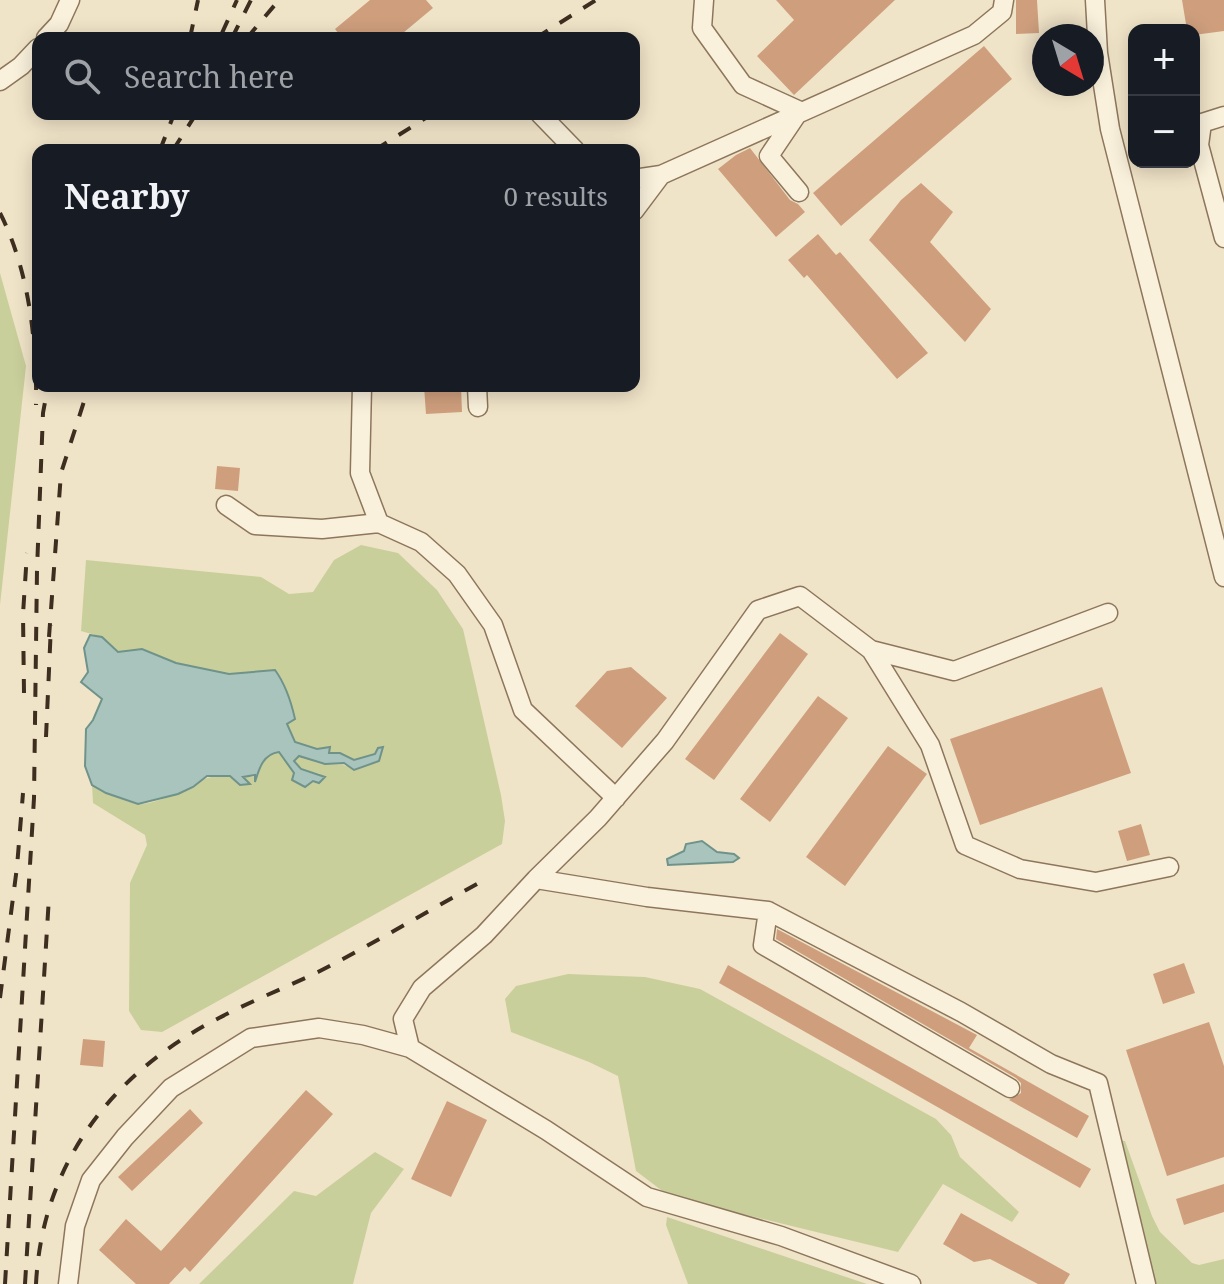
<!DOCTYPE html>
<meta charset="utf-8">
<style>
:root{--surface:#171b24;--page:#20242c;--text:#f1f3f6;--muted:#9ea1a6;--line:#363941}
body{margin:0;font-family:"Noto Serif",serif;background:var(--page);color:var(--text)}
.controls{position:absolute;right:24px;top:24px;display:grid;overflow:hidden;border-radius:16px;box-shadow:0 4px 20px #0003}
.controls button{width:72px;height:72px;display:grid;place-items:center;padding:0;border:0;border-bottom:2px solid var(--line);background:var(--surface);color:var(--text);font:40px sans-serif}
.compass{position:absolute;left:1032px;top:24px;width:72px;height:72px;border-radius:50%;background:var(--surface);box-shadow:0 4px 20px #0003;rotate:142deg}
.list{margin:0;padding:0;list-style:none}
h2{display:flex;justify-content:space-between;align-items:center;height:104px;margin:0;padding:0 32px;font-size:34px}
h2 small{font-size:26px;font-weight:400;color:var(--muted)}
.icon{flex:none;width:44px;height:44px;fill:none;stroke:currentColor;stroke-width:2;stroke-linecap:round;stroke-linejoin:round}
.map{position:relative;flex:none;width:1224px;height:1284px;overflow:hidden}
.search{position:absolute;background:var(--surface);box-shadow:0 4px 20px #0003;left:32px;top:32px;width:608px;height:88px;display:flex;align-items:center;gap:20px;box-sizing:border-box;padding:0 28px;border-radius:16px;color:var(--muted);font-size:30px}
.panel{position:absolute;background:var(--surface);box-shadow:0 4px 20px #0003;left:32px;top:144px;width:608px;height:248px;border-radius:16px}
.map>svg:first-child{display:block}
.green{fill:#c9cf9b}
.water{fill:#a9c4bc;stroke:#6f938a;stroke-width:2}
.building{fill:#cf9f7d}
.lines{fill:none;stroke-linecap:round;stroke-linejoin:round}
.minor-casing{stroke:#8d765c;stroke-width:21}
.minor{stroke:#faf1dc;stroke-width:18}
.rail{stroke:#3d2e20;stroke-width:4;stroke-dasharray:14 14;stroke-linecap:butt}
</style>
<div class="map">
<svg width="1224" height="1284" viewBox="0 0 1224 1284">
<rect width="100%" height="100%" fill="#f0e4c8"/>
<!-- green -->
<path class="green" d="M0,273L26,366L0,605Z
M361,545L398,553L437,590L463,629L501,795L505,821L502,844L162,1032L141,1030L129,1011L130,883L147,845L145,835L93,803L92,785C104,791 126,802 138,804C145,805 156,801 162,799C201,786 206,765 249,783L243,777H256C261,765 265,754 279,752L294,773L320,774L301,769L294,761L299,756C307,757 311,761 319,763C333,766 341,761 354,770L365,765L375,754L354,760L340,753L329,754L330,748L317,749L295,742L286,724C293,703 289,688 275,670L229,674L176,663L142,649L117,652L102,637L81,631L86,560L261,577L289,594L313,592L334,560Z
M568,974L645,977L700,989L936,1119L951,1135L960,1157L1019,1212L1012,1222L943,1184L898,1252L669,1196L636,1171L618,1076L589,1062L511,1032L505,999L516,986Z
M1116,1140L1125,1141L1152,1216L1160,1232L1192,1263L1199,1265L1224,1259V1284H1154Z
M375,1152L404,1169L371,1213L353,1284H199L294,1191L316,1196Z
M667,1217L867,1284H688L666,1225Z"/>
<!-- water -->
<path class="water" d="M90,635L102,637L118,652L142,649L176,663L229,674L275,670C286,685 291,701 295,719L287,724L295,742L317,749L330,747L329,753H340L354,760L375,754L378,748L383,747L379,761L354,770L344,763L325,764L299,756L294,761L301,769L325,777L319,783L313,781L305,787L292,780L294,773L279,752C263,754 259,769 255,782V775L243,777L250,784L240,785L230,776H207L193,787L178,794L138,804L106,793L92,785L85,766L86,729L93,720L102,699L81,682L88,672L84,648Z
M702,841L717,852L734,854L739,858L733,862L668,865L667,859L684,851L686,844Z"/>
<!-- building -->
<path class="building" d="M370,0H426L433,8L397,38H342L335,29Z
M776,0H895L794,95L757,56L794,20Z
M1016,0H1037L1039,33L1016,34Z
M1182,0H1224V31L1194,35V30H1187Z
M984,46L1012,79L841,226L813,193Z
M750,148L790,200L798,204L805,212L776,237L718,169L736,155Z
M921,183L953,212L930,242L991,309L965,342L869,240L901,200Z
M818,234L836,255L840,252L928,353L897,379L807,275L804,278L788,260Z
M424,386H461L462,412L426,414Z
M217,466L240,468L238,491L215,489Z
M780,633L808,654L714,780L685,759Z
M631,667L667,698L622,748L575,706L607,671Z
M1102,687L1131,773L980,825L950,739Z
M818,696L848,718L770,822L740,799Z
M888,746L927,774L845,886L806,857Z
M1141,824L1150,855L1127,861L1118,831Z
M777,929L977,1035L969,1048L1089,1116L1077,1138L1009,1100L1021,1093V1083L1016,1078L776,939Z
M1184,963L1195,993L1163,1004L1153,974Z
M728,965L1091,1169L1080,1188L719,983Z
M1209,1022L1224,1066V1157L1167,1176L1126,1050Z
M83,1039L105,1041L103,1067L80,1065Z
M306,1090L333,1114L190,1272L185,1267L169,1284H136L99,1250L126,1219L161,1251Z
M447,1101L487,1120L451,1197L411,1179Z
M190,1109L203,1123L132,1191L118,1177Z
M1224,1184V1212L1184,1225L1176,1199Z
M961,1213L1070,1274L1064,1284H1038L990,1259L974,1262L943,1244Z"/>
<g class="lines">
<!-- minor casing -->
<g class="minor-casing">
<path id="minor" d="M704,0L702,28L743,85L800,111
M1095,0L1098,53L1110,129L1224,577
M46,38L59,24L70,0
M0,81L21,66L38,48
M798,113L769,156L799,192
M540,114L575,150
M1224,116L1202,123L1199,145L1224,238
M634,179L661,175L974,35L1002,12L1004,0
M634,211L661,175
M362,386L360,473L379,523L421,542L457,574L493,625L523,710L616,798
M477,386L478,407
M226,505L255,525L322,529L379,523
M871,650L930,745L965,845L1020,869L1096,882L1169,867
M536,879L647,897L768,911L961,1012L1051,1064L1098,1083L1146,1284
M768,911L763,945L1010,1088
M410,1048L403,1019L422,988L484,935L536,879L598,818L665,741L758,610L800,596L871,650L954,671L1108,613
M68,1284L75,1226L91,1180L125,1137L171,1088L251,1038L319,1028L363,1035L410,1048L546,1130L647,1197L781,1236L911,1284"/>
</g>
<!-- minor -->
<use href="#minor" class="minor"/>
<!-- rail -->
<path class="rail" d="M222,33L237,0
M190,38L198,0
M232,38L251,0
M247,38L279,0
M536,38L596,0
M160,150L174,114
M173,150L196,114
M375,150L432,114
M0,213C29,270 37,342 36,405
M49,637L61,473L89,386
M24,693L23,614L27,553
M46,737L51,625
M0,998L17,867L23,793
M5,1284L34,798L37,570L43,413L48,386
M25,1284L49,897
M36,1284C42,1163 113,1072 219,1018C251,1001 285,988 318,972C375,943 431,909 488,878"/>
</g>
</svg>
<div class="controls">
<button>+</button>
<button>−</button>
</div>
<svg class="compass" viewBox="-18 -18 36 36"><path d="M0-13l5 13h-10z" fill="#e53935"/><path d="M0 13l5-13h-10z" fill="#9ea1a6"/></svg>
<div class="search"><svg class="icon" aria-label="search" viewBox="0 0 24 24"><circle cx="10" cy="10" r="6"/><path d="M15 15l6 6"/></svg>Search here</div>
<section class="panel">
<h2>Nearby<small>0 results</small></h2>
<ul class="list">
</ul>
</section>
</div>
